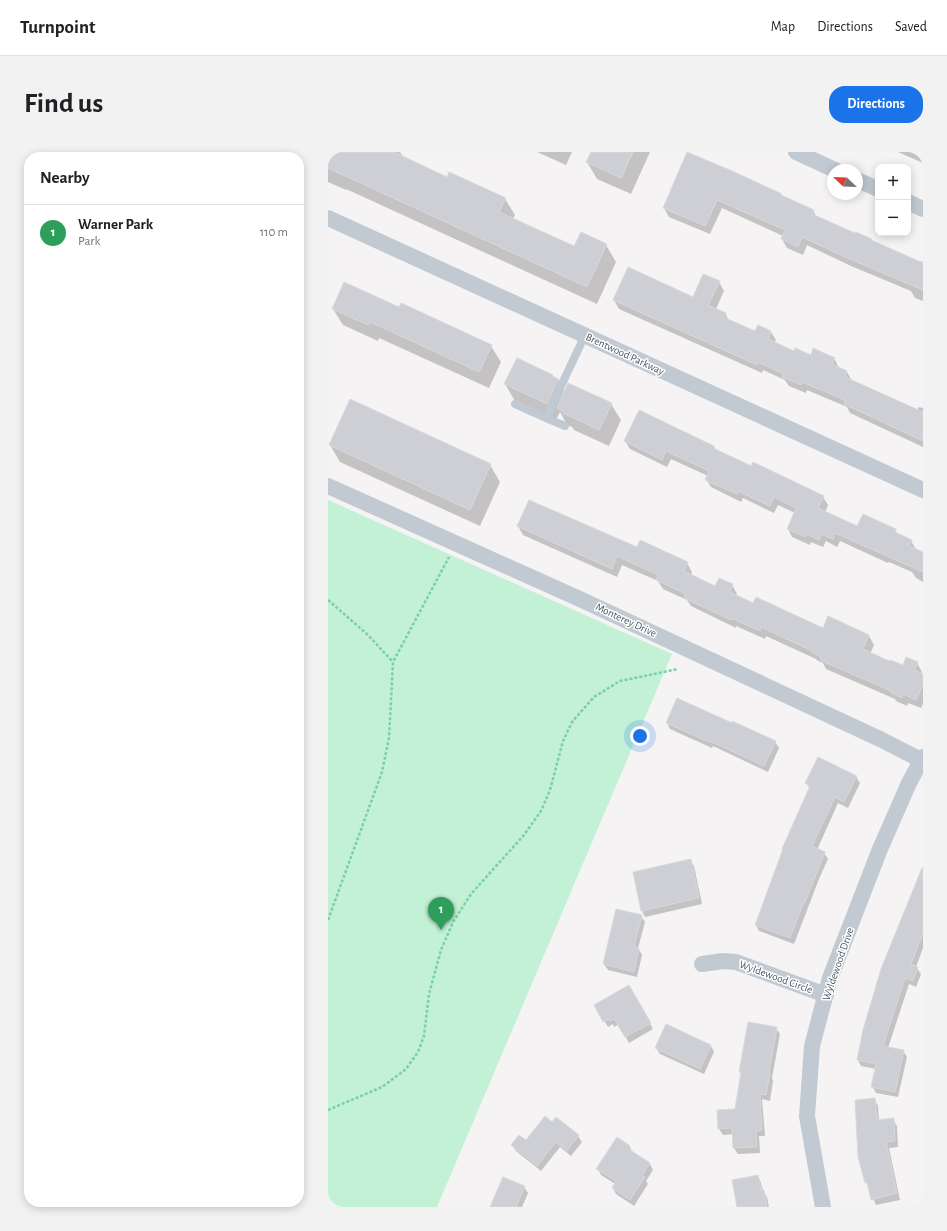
<!DOCTYPE html>
<meta charset="utf-8">
<style>
:root{--surface:#fff;--page:#f2f2f2;--text:#202124;--muted:#757577;--line:#e0e0e0;--accent:#1a73e8}
body{margin:0;font-family:"Alegreya Sans",sans-serif;background:var(--page);color:var(--text)}
.controls{position:absolute;right:12px;top:12px;display:grid;overflow:hidden;border-radius:8px;box-shadow:0 2px 10px #0003}
.controls button{width:36px;height:36px;display:grid;place-items:center;padding:0;border:0;border-bottom:1px solid var(--line);background:var(--surface);color:var(--text);font:20px sans-serif}
.compass{position:absolute;left:499px;top:12px;width:36px;height:36px;border-radius:50%;background:var(--surface);box-shadow:0 2px 10px #0003;rotate:293deg}
.you{position:absolute;left:312px;top:584px;width:14px;height:14px;margin:-10px;border:3px solid #fff;border-radius:50%;background:#1a73e8;box-shadow:0 0 0 6px #1a73e833}
.badge{display:grid;place-items:center;width:26px;height:26px;border-radius:50%;background:var(--accent);color:#fff;font-size:13px;font-weight:700}
.pin{position:absolute;translate:-50% -33px;filter:drop-shadow(0 1px 2px #0008)}
.pin::after{content:'';position:absolute;top:21px;width:14px;height:12px;background:inherit;clip-path:polygon(0 0,100% 0,50% 100%)}
.list{margin:0;padding:0;list-style:none}
h2{display:flex;justify-content:space-between;align-items:center;height:52px;margin:0;padding:0 16px;font-size:17px}
h2 small{font-size:13px;font-weight:400;color:var(--muted)}
.list li{display:grid;grid-template-columns:26px 1fr auto;gap:12px;align-items:center;box-sizing:border-box;height:56px;padding:0 16px;border-top:1px solid var(--line)}
.list b{display:block;font-size:15px;white-space:nowrap}
.list p{margin:0;font-size:13px;white-space:nowrap;color:var(--muted)}
.list em{font-size:13px;font-style:normal;color:var(--muted)}
.map{position:relative;flex:none;width:595px;height:1055px;overflow:hidden;border-radius:16px}
header{display:flex;align-items:center;gap:24px;box-sizing:border-box;height:56px;padding:0 20px;background:var(--surface);border-bottom:1px solid var(--line)}
header strong{font-size:19px}
nav{display:flex;gap:22px;margin-inline-start:auto;font-size:14px}
.intro{display:flex;align-items:center;justify-content:space-between;box-sizing:border-box;height:96px;padding:0 24px}
h1{margin:0;font-size:28px}
.button{padding:10px 18px;border-radius:16px;background:var(--accent);color:#fff;font-size:14px;font-weight:700}
main{display:flex;gap:24px;padding:0 24px}
aside{flex:1;background:var(--surface);border-radius:16px;box-shadow:0 2px 10px #0003}
.map>svg:first-child{display:block}
.green{fill:#c3f1d5}
.shadow{fill:#0003}
.building{fill:#cdcfd5;stroke:#d7d9de}
.lines{fill:none;stroke-linecap:round;stroke-linejoin:round}
.path{stroke:#7ad0a6;stroke-width:2.5;stroke-dasharray:3 2;stroke-linecap:butt}
.service{stroke:#c1cad2;stroke-width:8}
.minor{stroke:#c1cad2;stroke-width:16}
.labels{text-anchor:middle;dominant-baseline:central;stroke-width:3;stroke-linejoin:round;paint-order:stroke}
.street-label{font-size:11px;fill:#4a5661;stroke:#fff}
</style>
<header>
<strong>Turnpoint</strong>
<nav><a>Map</a><a>Directions</a><a>Saved</a></nav>
</header>
<div class="intro"><h1>Find us</h1><a class="button">Directions</a></div>
<main>
<aside>
<h2>Nearby<small></small></h2>
<ul class="list">
<li><span class="badge" style="background:#2e9e5b">1</span><div><b>Warner Park</b><p>Park</p></div><em>110 m</em></li>
</ul>
</aside>
<div class="map">
<svg width="595" height="1055" viewBox="0 0 595 1055">
<rect width="100%" height="100%" fill="#f5f3f3"/>
<!-- green -->
<path class="green" d="M0,348L344,502L109,1055H0Z"/>
<!-- shadow -->
<path class="shadow" d="M0,0H72L75,5L119,26L177,47L187,63L185,67L247,95L278,93L288,110L269,152L18,37V38L0,30Z
M209,0H244L238,13Z
M264,0H322L303,42L269,27L259,10Z
M570,0H595V11Z
M360,1L453,43L454,45L485,59L489,65L528,82L543,87L544,90L592,111L593,109L595,110V149L587,146L583,139L523,114L479,93L475,103L459,96L454,87L455,84L394,56L382,82L341,65L336,56Z
M391,130L396,139L388,157L397,161L401,169L428,181L443,180L448,188L446,191L466,200L483,204L506,206L511,216L519,220L524,229L589,259L591,255L595,256V295L522,261L519,255L479,238L478,241L461,234L457,228L435,218L434,221L291,157L286,148L365,147Z
M5,157H72L163,194L173,210L161,236L51,186L50,189L15,173Z
M224,224L230,227L237,240L283,252L293,268L281,294L246,278L244,275L239,273L232,260L228,268L187,249L177,232Z
M297,289L386,294L388,299L495,345L500,353L497,360L530,375L567,378L571,383L583,389L588,397L595,401V430L588,426L584,420L561,410L560,411L512,389L509,395L498,389L495,395L483,390L482,393L464,385L460,377L467,361L450,353L446,361L415,346L413,350L383,335L378,327L380,324L343,307L339,315L302,297Z
M2,293L162,313L172,330L152,374L12,310Z
M190,374L309,396L359,411L364,420L363,423L388,435L404,433L409,442L408,444L425,453L495,477L501,466L541,484L546,493L542,502L575,515L589,511L594,520L593,523H595V552L593,556L580,551L579,554L568,549L567,547L498,517L495,511L490,509L488,507L438,484L437,487L408,474V476L363,454L359,448L335,437L330,429L294,413L289,425L195,383Z
M339,571L447,590L451,596L440,620L385,594L384,596L342,577Z
M528,625L532,631L520,656L510,651L489,698L496,701L500,707L491,727L466,792L431,779L428,773L455,698V697L482,637L478,631Z
M362,708L366,714L374,752L317,765L314,759L306,721Z
M595,715V796L588,815L593,822L588,835L581,832L560,896L575,899L579,905L570,945L548,941L544,934L548,917L533,914L530,908Z
M313,764L317,770L310,796L314,803L309,825L280,818L276,812Z
M301,834L325,877L301,891L291,872L286,875L285,872L280,875L267,853Z
M338,873L383,894L386,900L376,922L332,902L328,896Z
M448,876L452,882L444,926L445,929L442,949L434,947L437,984H431L432,1001L410,1002L406,996V982L395,983L391,977L407,958L414,922L413,919Z
M547,948L550,954L551,969L565,968L569,974L570,995L561,996L572,1048L548,1053L538,1030Z
M250,984L254,990L243,1004L232,995L213,1019L188,999L184,993L198,990Z
M301,993L304,1000L322,1012L325,1018L318,1029L320,1032L306,1054L288,1042L285,1036L287,1032L273,1023L270,1017Z
M430,1024L433,1031L435,1039L439,1045L441,1055H410Z
M196,1035L200,1041L194,1055H164Z"/>
<!-- building -->
<path class="building" d="M0,0H66L119,25L121,20L178,46L171,60L246,94L253,80L279,92L259,135L0,16Z
M263,0H305L293,26L258,10Z
M359,0L402,18L454,42L453,43L486,58L484,62L527,81L528,80L544,87L543,88L595,111V138L517,105L474,85L470,95L453,87L457,78L389,48L377,74L335,56Z
M300,115L365,145L375,122L392,129L380,153L398,161L395,165L427,179L430,173L443,179L440,187L466,199L467,196L483,203L485,196L507,206L504,212L519,219L517,225L595,260V289L516,252L517,248L474,230L473,233L454,225L456,222L430,210L429,213L285,148Z
M16,130L71,155L73,151L164,193L151,220L42,170L40,173L4,157Z
M189,206L225,223L224,224L230,227L219,252L176,232Z
M240,231L284,251L271,278L235,261L236,260L229,256Z
M22,247L163,312L142,358L1,293Z
M311,258L386,294L385,296L423,314L425,310L496,344L490,356L529,374L535,362L568,377L567,380L584,388L581,394L595,400V420L507,381L505,387L493,382L491,388L479,382L477,385L459,377L468,356L446,345L442,354L410,339L409,342L377,328L381,319L338,299L334,308L296,289Z
M201,348L309,395L312,388L360,410L356,419L387,434L391,426L405,432L402,440L425,451L428,445L495,476L500,464L541,483L535,497L561,509L562,508L575,513L578,505L590,510L586,518L595,522V532L588,548L575,542L574,546L562,540L563,539L492,508L493,505L484,500V499L433,475L432,479L403,466V468L356,446L358,442L328,428L330,423L289,404L284,417L189,374Z
M349,546L404,571V569L448,589L436,614L382,589L381,590L338,571Z
M490,605L529,624L516,650L507,645L484,694L497,700L477,750H476L462,786L427,773L455,697H454L482,634L477,631Z
M363,707L371,746L313,759L305,720Z
M594,716H595V781L583,812L590,815L585,829L577,826L555,894L576,898L567,940L543,935L548,912L529,908L535,878L553,817Z
M288,757L314,763L306,794L311,796L306,820L275,812Z
M301,833L323,871L297,885L286,867L282,869L281,867L275,870L266,853Z
M420,870L449,875L441,921H442L438,943L432,942L434,978L428,979L429,995L405,996L404,976L390,977L389,958L407,957L413,920H411Z
M338,872L383,893L372,917L327,896Z
M547,946L549,968L566,966L567,989L558,990L569,1041L543,1048L539,1030L537,1031L530,1005L527,948Z
M217,964L224,970L228,965L251,983L239,999L228,990L209,1014L183,993L191,983L198,988Z
M289,985L301,993L299,996L322,1011L314,1024L317,1025L302,1048L284,1036L288,1029L268,1017Z
M430,1023L433,1038H436L439,1055H409L404,1028Z
M175,1025L197,1034L188,1055H162Z"/>
<g class="lines">
<!-- path -->
<path class="path" d="M0,448L40,483L65,510
M0,768L54,620L61,586L65,510L121,405
M0,958L54,935L78,917L90,900L96,884L101,842L113,798L125,770L143,742L196,683L213,659L222,638L235,589L244,570L266,545L292,529L350,517
M0,1049L4,1055"/>
<!-- service -->
<path class="service" d="M187,252L218,266L257,183
M218,266L237,274"/>
<!-- minor -->
<path class="minor" d="M468,0L507,18
M529,28L550,37
M580,50L595,57
M0,66L595,338
M0,334L254,448L554,588L593,608
M374,812L395,809L408,810L498,843
M495,1055L479,964L484,894L502,826L552,697L581,631L595,605"/>
</g>
<g class="labels">
<!-- street labels -->
<g class="street-label">
<text transform="translate(297 202) rotate(25)">Brentwood Parkway</text>
<text transform="translate(298 468) rotate(25)">Monterey Drive</text>
<text transform="translate(510 812) rotate(-71)">Wyldewood Drive</text>
<text transform="translate(448 825) rotate(20)">Wyldewood Circle</text>
</g>
</g>
</svg>
<div class="controls">
<button>+</button>
<button>−</button>
</div>
<svg class="compass" viewBox="-18 -18 36 36"><path d="M0-13l5 13h-10z" fill="#e53935"/><path d="M0 13l5-13h-10z" fill="#757577"/></svg>
<div class="you"></div>
<div class="pin badge" style="left:113px;top:778px;background:#2e9e5b">1</div>
</div>
</main>
